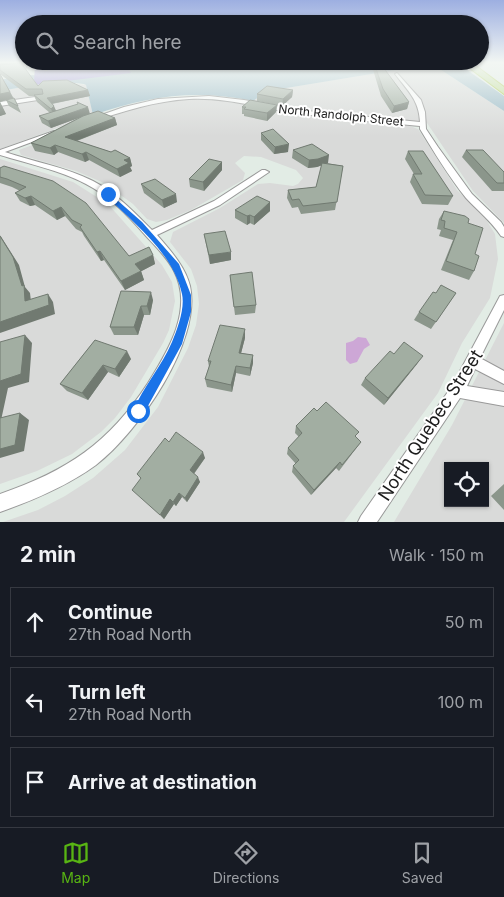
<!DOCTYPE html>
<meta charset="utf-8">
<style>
:root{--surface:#171b24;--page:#242831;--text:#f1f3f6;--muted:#9ea1a6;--line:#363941;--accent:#58b513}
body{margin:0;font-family:Inter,sans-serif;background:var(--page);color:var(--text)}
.controls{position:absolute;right:15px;bottom:15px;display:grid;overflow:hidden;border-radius:0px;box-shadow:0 1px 4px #0004}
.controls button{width:45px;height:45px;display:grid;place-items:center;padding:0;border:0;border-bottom:1px solid var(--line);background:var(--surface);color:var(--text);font:25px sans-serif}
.stop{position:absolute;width:15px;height:15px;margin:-11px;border:4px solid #1a73e8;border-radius:50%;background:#fff}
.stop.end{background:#1a73e8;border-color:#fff;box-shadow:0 1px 5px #0008}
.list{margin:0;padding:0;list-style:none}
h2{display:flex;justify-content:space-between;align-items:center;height:65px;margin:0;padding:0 20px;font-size:21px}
h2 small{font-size:16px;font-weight:400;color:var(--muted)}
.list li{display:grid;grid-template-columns:32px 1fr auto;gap:15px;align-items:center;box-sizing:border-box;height:70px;margin:0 10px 10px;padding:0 10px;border:1px solid var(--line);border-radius:0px}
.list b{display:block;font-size:19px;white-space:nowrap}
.list p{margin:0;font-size:16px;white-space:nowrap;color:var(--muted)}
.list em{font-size:16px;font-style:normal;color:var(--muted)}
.icon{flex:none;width:28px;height:28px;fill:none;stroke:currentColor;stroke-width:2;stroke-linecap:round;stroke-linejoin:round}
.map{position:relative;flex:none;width:504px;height:522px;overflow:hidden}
.search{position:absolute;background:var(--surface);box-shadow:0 1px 4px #0004;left:15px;right:15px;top:15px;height:55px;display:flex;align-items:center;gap:12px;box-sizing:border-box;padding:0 18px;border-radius:28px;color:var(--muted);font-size:19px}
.sheet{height:305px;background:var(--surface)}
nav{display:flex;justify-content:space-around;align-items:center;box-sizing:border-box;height:70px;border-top:1px solid var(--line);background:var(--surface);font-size:14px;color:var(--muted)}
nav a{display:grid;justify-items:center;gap:2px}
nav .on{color:var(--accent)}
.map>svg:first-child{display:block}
.residential{fill:#d9dad9;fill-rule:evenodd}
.forest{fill:#9bbbc8}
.pitch{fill:#9687d4}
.water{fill:#cda7d6}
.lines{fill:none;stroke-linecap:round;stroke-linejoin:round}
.service-casing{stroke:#999;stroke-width:4}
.minor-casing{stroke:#999;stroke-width:2}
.motorway-casing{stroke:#a4c634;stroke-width:2}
.service{stroke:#fff;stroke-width:2.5}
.minor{fill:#fff;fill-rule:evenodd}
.motorway{fill:#bfdd91;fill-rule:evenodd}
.wall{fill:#8b968b}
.shaded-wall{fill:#717a71}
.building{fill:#a2aea2;stroke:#717a71}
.route{fill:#1a73e8}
.labels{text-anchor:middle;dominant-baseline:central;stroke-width:4;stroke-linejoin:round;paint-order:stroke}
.far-street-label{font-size:12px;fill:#1c1c1c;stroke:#fff}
.near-street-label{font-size:18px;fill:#1c1c1c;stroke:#fff}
</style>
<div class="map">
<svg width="504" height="522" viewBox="0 0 504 522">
<rect width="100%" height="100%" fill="#e2ece5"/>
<!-- residential -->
<path class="residential" d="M432,64L504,111V223L473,191L427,123L297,109L252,102L267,91Z
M57,81L86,85L93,115L0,149V91Z
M206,98L282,111L407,125L418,129L457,190L485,218L495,234L498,259L490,298L462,343L438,393L344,522H3L38,510L65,496L93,478L125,450L158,407L188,348L196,325L199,304L197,286L191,269L170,242L173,232L220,208L258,184L270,183L293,186L298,184L303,178L296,170L261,157L244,156L235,163L245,173L243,180L191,210L167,220L156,222L147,219L133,204L104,183L76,171L21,155L19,150L128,109L179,99Z
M0,159L73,182L108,204L162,265L172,282L175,301L169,330L163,343L131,397L115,418L101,432L72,454L37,471L0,484Z
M504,323V522H394L452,425ZM448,466H485V503H448Z"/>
<!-- forest -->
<path class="forest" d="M124,63H457L504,96V111L432,64L268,91L253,101C195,89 149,96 93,115L86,85L84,84L57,81L0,91V80L26,75L59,76Z"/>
<!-- pitch -->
<path class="pitch" d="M35,63H125L131,73L34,85Z"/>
<!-- water -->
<path class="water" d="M358,337L366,338L370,345L364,349L357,362L350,364L346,360V343L353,341Z"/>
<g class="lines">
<!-- service casing -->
<g class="service-casing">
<path id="service" d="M22,63L25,67
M46,63V69"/>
</g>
<!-- minor casing -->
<g class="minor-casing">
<path id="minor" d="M397,73L421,100L425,112L426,129L438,147L472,194L501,222L504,227V237L501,236C491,221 478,211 466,198C449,177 434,152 420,129V126C378,122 336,119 295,113C259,108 226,97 189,99C155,101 125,111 93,121L90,119L124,107L158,99L209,96L244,100L297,110L420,122C419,100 408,91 395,74Z
M42,96L44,97V99L0,106V102Z
M54,131L59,132L5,152C34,162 66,167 93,181C116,193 134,212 152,230L214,201L262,170H265L269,172L220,205L157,235C170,250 185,266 190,286C202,342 138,432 96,465C67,486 34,500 0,512V494C67,471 109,443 148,383C168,351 194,309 174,271C167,257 155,246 146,236C129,217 110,196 86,184C59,170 29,164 0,155V150Z
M504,295V310L480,358L504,371V384L475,369L467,386L504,392V406L460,398L377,522H358L361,516L452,386L500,296Z"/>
</g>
<!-- motorway casing -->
<g class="motorway-casing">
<path id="motorway" d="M463,63H472L504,87V94Z"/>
</g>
<!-- service -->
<use href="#service" class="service"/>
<!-- minor -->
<use href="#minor" class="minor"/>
<!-- motorway -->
<use href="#motorway" class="motorway"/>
</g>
<!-- wall -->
<path class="wall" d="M0,63L19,64L38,86L88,90L90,96L52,104L56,111L90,114L115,118L117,125L77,141L130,158L132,166L130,167L132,171L120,177L89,160L85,162L58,152L54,155L35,151L31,143L80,117L51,128L42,123L39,116L50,113L37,102L34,96H29L0,74Z
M371,63H380L409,102L407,109L392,113L381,96Z
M0,74L18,106L21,113L9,106L6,100L0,102L6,114L0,116Z
M293,90L292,97L282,106L257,101V94Z
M277,105L276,112L267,121L244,116V114H242V107Z
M261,133L288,152L274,154L261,140Z
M293,150L328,163H326L343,166L335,210L301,214L298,207L292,208L287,198L288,190L316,187L322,165L317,167L308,168L292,158Z
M466,150L504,172V191H492L462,157Z
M408,151L453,196L448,205L422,204L410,182L413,174H414L405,159Z
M222,162V170L204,191L190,187L189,179Z
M4,166L129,256L153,255L155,264L141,271L144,280L125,290L104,260L101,261L84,236L82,232L76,229L65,216L57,220L35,205L30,206L20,201L15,193L20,191L12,187L0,183V168Z
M141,184L177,202L164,208L144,193Z
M270,202V211L254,225L250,223L247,225L235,218V210Z
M444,211L468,223L475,254L474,271L469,280L441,270L453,240L439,236L441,230L437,229L439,219Z
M204,234L231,260L210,264Z
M230,275L256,305L255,313L235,315Z
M121,291L153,300L150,315H144L138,335H114L110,327Z
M436,293H456L431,329L414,320L419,312Z
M245,338L241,353L253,355V363L250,376L236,373L232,392L207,387L205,379L209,367L208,361Z
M95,340L131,359L119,377L108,372L88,400L67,391L60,384Z
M394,354L417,364L384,405L361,385L365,378Z
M317,411L356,437L361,442L339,471L336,468L311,495L292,472L293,466L296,464L287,454L288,448L299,437L295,433L296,426Z
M169,442L205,458L194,474L200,482L187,502L182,497L176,506L174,504L164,519L141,479L137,474Z
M504,484V510L491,496Z"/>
<!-- shaded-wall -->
<path class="shaded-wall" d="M0,63H19V64L0,66Z
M88,90L90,96L50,104L47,98Z
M293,90L292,97L282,106L283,99Z
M10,92L13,98L0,102L6,114L0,116V94Z
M409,102L407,109L392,113L394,106Z
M277,105L276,112L267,121V113Z
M54,106L57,113L54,116L51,109Z
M88,107L90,114L51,128L48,121Z
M115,118L117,125L68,144L65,137Z
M289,144L288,152L274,154L275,147Z
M55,145L58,152L54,155L50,148Z
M86,152L89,160L85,162L82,154Z
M329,155L328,163L317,167L308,168L309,160Z
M130,158L132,166L130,167L132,171L120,177L117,169L124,160Z
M222,162V170L204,191L203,182Z
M176,194L177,202L164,208L162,200Z
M31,196L35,205L30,206L25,198Z
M270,202V211L254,225V217Z
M61,207L65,216L57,220L53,211Z
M250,215V223L247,225V216Z
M0,235L19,265L25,287L30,293L32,310L25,301Z
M100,251L104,260L101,261L97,252Z
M231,252V260L210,264L209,255Z
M153,255L155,264L138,273L135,264Z
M141,271L144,280L125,290L121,281Z
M151,292L153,300L150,315L147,306Z
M48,294L53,302L55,314L0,333V322Z
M141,306L144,315L138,335L134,327Z
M245,329V338L239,361V353Z
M25,335L32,343L29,382L8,388L0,425V381Z
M127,351L131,359L119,377L115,369Z
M253,355V363L250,376V368Z
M423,356L417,364L384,405L388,398Z
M103,365L108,372L88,400L82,393Z
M236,366V373L232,392L231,385Z
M20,413L29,420L24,451L0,458V449Z
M203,452L205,458L192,476L190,470Z
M340,462L336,468L311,495L314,490Z
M198,477L200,482L187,502L185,498Z
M179,493L182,497L176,506L173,502Z
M170,499L174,504L164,519L160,515Z"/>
<!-- building -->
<path class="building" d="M21,63L38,86L43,81L67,80L88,90L47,98L54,106L51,109L34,95L43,94L42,89H26L0,70V65Z
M374,63H380L409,102L394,106L383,89Z
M0,74L10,92L0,94Z
M267,86L293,90L283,99L257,94Z
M14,98L18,106L6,100Z
M250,100L277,105L267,113L244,109L246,107H242Z
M77,102L88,107L48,121L39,116L78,104Z
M98,111L115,118L65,137L111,152L115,150L130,158L124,160L129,163L117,169L86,152L82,154L55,145L50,148L31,143L83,116Z
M273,129L289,144L275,147L261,133Z
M312,144L329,155L318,159L309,160L293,150Z
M466,150H483L504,172V183H497Z
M408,151H423L453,196L425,195L413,174H422Z
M209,159L222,162L203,182L189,179Z
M322,163L343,166L337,202L303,206L299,199L292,200L288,190L316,187Z
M4,166L53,181L86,203L129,256L149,247L153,255L135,264L141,271L121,281L100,251L97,252L80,227L82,225L72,220L61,207L53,211L31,196L25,198L15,193L26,187L7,179L0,177V168Z
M155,179L176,194L162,200L141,184Z
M257,196L270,202L254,217L250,215L247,216L235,210Z
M444,211L465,216L469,219L468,223L483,228L475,254L479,256L474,271L446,261L457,232L444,228L445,221L441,220Z
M225,231L231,252L209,255L204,234Z
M0,236L13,257L22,286L24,285L25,301L48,294L49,305L0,322Z
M252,272L256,305L234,307L230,275Z
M441,285L456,293L436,322L419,312L433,292L436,293Z
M121,291L151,292L147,306H141L134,327H110Z
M220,325L245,329L239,353L253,355L250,368L236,366L231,385L205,379L211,361H208Z
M25,335L21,374L0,381V342Z
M95,340L127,351L115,369L103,365L82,393L60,384Z
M404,342L423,356L388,398L365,378L390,351L394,354Z
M326,402L359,432L355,436L361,442L342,465L340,462L314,490L293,466L299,460L288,448L302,433L296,426L314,408L317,411Z
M20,413L15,445L0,449V418Z
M176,432L203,452L190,470L198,477L185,498L179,493L173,502L170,499L160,515L132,490L141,478L137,474L165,438L169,442Z"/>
<!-- sky -->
<linearGradient id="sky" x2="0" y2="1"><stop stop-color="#9dafe1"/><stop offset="0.46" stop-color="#f2f6f3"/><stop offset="1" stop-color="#f2f6f3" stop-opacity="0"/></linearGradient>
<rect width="504" height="136" fill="url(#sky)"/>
<!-- route -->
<path class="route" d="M108,192L142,222L179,264L191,295V312L182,344L143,415L138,417L133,411C143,387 162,366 172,342C178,328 185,308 182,294C173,253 134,223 106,196Z"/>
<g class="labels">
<!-- far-street labels -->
<g class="far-street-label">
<text transform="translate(341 115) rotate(6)">North Randolph Street</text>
</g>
<!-- near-street labels -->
<g class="near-street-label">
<text transform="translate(430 425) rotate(-57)">North Quebec Street</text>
</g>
</g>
</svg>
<div class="controls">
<button><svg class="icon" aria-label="locate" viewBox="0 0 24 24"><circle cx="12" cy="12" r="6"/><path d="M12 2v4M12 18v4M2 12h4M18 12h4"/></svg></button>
</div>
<div class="stop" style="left:138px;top:411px"></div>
<div class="stop end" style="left:108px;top:194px"></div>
<div class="search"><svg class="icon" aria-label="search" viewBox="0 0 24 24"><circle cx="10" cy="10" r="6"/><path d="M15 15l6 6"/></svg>Search here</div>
</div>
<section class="sheet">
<h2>2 min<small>Walk · 150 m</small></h2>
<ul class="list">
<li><svg class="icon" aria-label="ahead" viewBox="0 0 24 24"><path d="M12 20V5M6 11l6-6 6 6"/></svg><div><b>Continue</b><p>27th Road North</p></div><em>50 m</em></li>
<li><svg class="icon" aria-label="left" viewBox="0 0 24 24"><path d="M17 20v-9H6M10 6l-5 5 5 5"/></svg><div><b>Turn left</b><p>27th Road North</p></div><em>100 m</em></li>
<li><svg class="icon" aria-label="arrive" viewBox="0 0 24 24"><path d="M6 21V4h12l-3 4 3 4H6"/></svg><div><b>Arrive at destination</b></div></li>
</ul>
</section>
<nav>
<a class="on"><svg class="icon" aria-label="map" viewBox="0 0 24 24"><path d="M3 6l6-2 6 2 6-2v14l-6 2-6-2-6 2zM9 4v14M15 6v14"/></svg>Map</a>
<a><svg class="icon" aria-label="directions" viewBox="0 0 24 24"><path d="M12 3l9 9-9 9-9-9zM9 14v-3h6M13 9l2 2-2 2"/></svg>Directions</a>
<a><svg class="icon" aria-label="saved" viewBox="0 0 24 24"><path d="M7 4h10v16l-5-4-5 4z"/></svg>Saved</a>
</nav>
